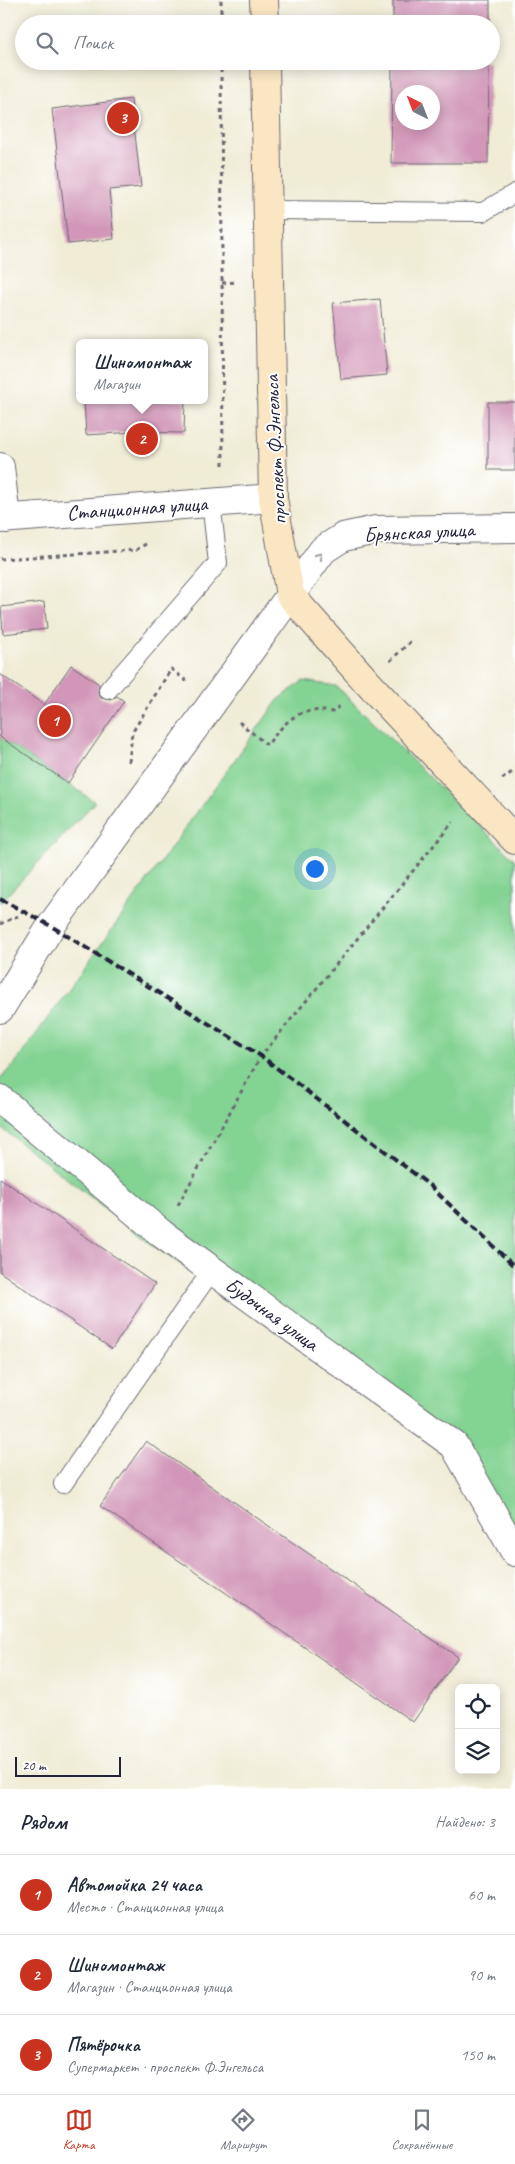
<!DOCTYPE html>
<html lang="ru">
<meta charset="utf-8">
<style>
:root{--surface:#fff;--page:#f6f6f7;--text:#1f2937;--muted:#747a83;--line:#e0e1e3;--accent:#c8321e}
body{margin:0;font-family:Caveat,sans-serif;background:var(--page);color:var(--text)}
.controls{position:absolute;right:15px;bottom:15px;display:grid;overflow:hidden;border-radius:8px;box-shadow:0 2px 12px #0003}
.controls button{width:45px;height:45px;display:grid;place-items:center;padding:0;border:0;border-bottom:1px solid var(--line);background:var(--surface);color:var(--text);font:25px sans-serif}
.compass{position:absolute;left:395px;top:85px;width:45px;height:45px;border-radius:50%;background:var(--surface);box-shadow:0 2px 12px #0003;rotate:318deg}
.scale{position:absolute;left:15px;bottom:12px;width:106px;box-sizing:border-box;padding-left:5px;border:2px solid #22223b;border-top:0;font-size:14px;line-height:18px;white-space:nowrap;color:#22223b;-webkit-text-stroke:4px #fff;paint-order:stroke}
.you{position:absolute;left:314px;top:868px;width:18px;height:18px;margin:-12px;border:4px solid #fff;border-radius:50%;background:#1a73e8;box-shadow:0 0 0 8px #1a73e833}
.badge{display:grid;place-items:center;width:32px;height:32px;border-radius:50%;background:var(--accent);color:#fff;font-size:16px;font-weight:700}
.pin{position:absolute;translate:-50% -50%;border:2px solid #fff;box-shadow:0 1px 5px #0006}
.popup{position:absolute;left:76px;top:339px;width:132px;height:65px;box-sizing:border-box;display:grid;place-content:center;border-radius:8px;background:var(--surface);filter:drop-shadow(0 1px 4px #0005);font-size:16px;white-space:nowrap;color:var(--muted)}
.popup b{font-size:19px;color:var(--text)}
.popup::after{content:'';position:absolute;left:50%;top:100%;margin-left:-10px;border:10px solid transparent;border-top-color:var(--surface)}
.list{margin:0;padding:0;list-style:none}
h2{display:flex;justify-content:space-between;align-items:center;height:65px;margin:0;padding:0 20px;font-size:21px}
h2 small{font-size:16px;font-weight:400;color:var(--muted)}
.list li{display:grid;grid-template-columns:32px 1fr auto;gap:15px;align-items:center;box-sizing:border-box;height:80px;padding:0 20px;border-top:1px solid var(--line)}
.list b{display:block;font-size:19px;white-space:nowrap}
.list p{margin:0;font-size:16px;white-space:nowrap;color:var(--muted)}
.list em{font-size:16px;font-style:normal;color:var(--muted)}
.icon{flex:none;width:28px;height:28px;fill:none;stroke:currentColor;stroke-width:2;stroke-linecap:round;stroke-linejoin:round}
.map{position:relative;flex:none;width:515px;height:1789px;overflow:hidden}
.search{position:absolute;background:var(--surface);box-shadow:0 2px 12px #0003;left:15px;right:15px;top:15px;height:55px;display:flex;align-items:center;gap:12px;box-sizing:border-box;padding:0 18px;border-radius:28px;color:var(--muted);font-size:19px}
.sheet{height:305px;background:var(--surface)}
nav{display:flex;justify-content:space-around;align-items:center;box-sizing:border-box;height:70px;border-top:1px solid var(--line);background:var(--surface);font-size:14px;color:var(--muted)}
nav a{display:grid;justify-items:center;gap:2px}
nav .on{color:var(--accent)}
.map>svg:first-child{display:block}
.green{fill:#83d393;stroke:#527a67}
.building{fill:#d297b8;fill-rule:evenodd}
.lines{fill:none;stroke-linecap:round;stroke-linejoin:round}
.lane-casing{stroke:#6a6971;stroke-width:20}
.street-casing{stroke:#6a6971;stroke-width:30}
.secondary-casing{stroke:#6a6971;stroke-width:30}
.path{stroke:#6a6971;stroke-width:3;stroke-dasharray:4 4;stroke-linecap:butt}
.lane{stroke:#fff;stroke-width:18}
.street{stroke:#fff;stroke-width:28}
.secondary{stroke:#fbe6c3;stroke-width:28}
.rail{stroke:#22223b;stroke-width:4;stroke-dasharray:8 4;stroke-linecap:butt}
.oneway{stroke:#9c9ca7}
.labels{text-anchor:middle;dominant-baseline:central;stroke-width:4;stroke-linejoin:round;paint-order:stroke}
.street-label{font-size:21px;fill:#22223b;stroke:#fff}
</style>
<div class="map">
<svg width="515" height="1789" viewBox="0 0 515 1789">
<rect width="100%" height="100%" fill="#fff"/>
<filter id="ink" filterUnits="userSpaceOnUse"><feTurbulence type="fractalNoise" baseFrequency=".02" numOctaves="2"/><feDisplacementMap in="SourceGraphic" scale="10" xChannelSelector="R" yChannelSelector="G"/><feConvolveMatrix kernelMatrix="1 2 1 2 8 2 1 2 1" color-interpolation-filters="sRGB"/></filter>
<filter id="wash" filterUnits="userSpaceOnUse"><feTurbulence type="fractalNoise" baseFrequency=".0096" numOctaves="4" result="noise"/><feDisplacementMap in="SourceGraphic" scale="20" xChannelSelector="R" yChannelSelector="G"/><feGaussianBlur stdDeviation="1.12" result="paint"/><feColorMatrix in="noise" values="0 0 0 0 0 0 0 0 0 0 0 0 0 0 0 0 0 1.4 0 .05"/><feComposite in="paint" operator="in"/></filter>
<g filter="url(#wash)">
<rect width="100%" height="100%" fill="#f0ecd6"/>
<!-- green -->
<path class="green" d="M303,681L336,686L515,860V1563L451,1451L154,1246L0,1127V1079L16,1062L278,700Z
M0,737L95,802L0,903Z"/>
<g id="blocks">
<!-- building -->
<path class="building" d="M393,0H490V24H393Z
M392,61H489L488,163H391ZM402,92H432V122H402Z
M131,99L141,187L109,190L114,239L68,244L52,109Z
M380,299L387,375L341,379L333,303Z
M84,400L185,401L184,433L136,432L86,435Z
M488,402H515V470H488Z
M44,602L47,629L3,634L1,607Z
M71,665L99,684L98,693L101,698L111,700L117,696L124,701L68,783L0,737V674L44,705Z
M0,1178L155,1284L112,1349L0,1272Z
M146,1441L458,1657L413,1722L100,1506Z"/>
</g>
</g>
<g filter="url(#ink)">
<use href="#blocks" fill-opacity="0" stroke="#6a6971" stroke-width="1"/>
<g class="lines">
<!-- lane casing -->
<g class="lane-casing">
<path id="lane" d="M268,210L483,212L515,193
M108,690L218,563L211,502
M63,1484L212,1270"/>
</g>
<!-- street casing -->
<g class="street-casing">
<path id="street" d="M0,467L6,519
M0,519L273,498
M0,1009L51,926L323,550L343,537L376,530L515,528
M0,1099L162,1234L454,1445L515,1552"/>
</g>
<!-- secondary casing -->
<g class="secondary-casing">
<path id="secondary" d="M264,0L265,24
M265,61L273,498L290,595L367,682L515,840"/>
</g>
<!-- path -->
<path class="path" d="M221,0V24
M221,61L223,469
M222,283L237,282
M0,559L136,550L149,542
M390,661L411,641
M239,722L267,745C287,720 298,706 332,712L342,704
M129,762L132,733L171,669L189,683
M502,779L515,770
M0,924L18,916
M178,1205L261,1056L453,822"/>
<!-- lane -->
<use href="#lane" class="lane"/>
<!-- street -->
<use href="#street" class="street"/>
<!-- secondary -->
<use href="#secondary" class="secondary"/>
<!-- rail -->
<path class="rail" d="M0,899L51,926L261,1056L429,1185L515,1267"/>
</g>
<!-- one-way arrows -->
<defs><path id="oneway-chevron" d="M-2-3.5L2.5 0L-2 3.5" fill="none" stroke-width="1.6" stroke-linecap="round" stroke-linejoin="round" transform="scale(1.25)"/></defs>
<use class="oneway" href="#oneway-chevron" transform="translate(319 556) rotate(-52)"/>
</g>
<g class="labels">
<!-- street labels -->
<g class="street-label">
<text transform="translate(275 450) rotate(-93)">проспект Ф.Энгельса</text>
<text transform="translate(137 508) rotate(-4)">Станционная улица</text>
<text transform="translate(419 532) rotate(-3)">Брянская улица</text>
<text transform="translate(272 1314) rotate(36)">Будочная улица</text>
</g>
</g>
</svg>
<div class="controls">
<button><svg class="icon" aria-label="locate" viewBox="0 0 24 24"><circle cx="12" cy="12" r="6"/><path d="M12 2v4M12 18v4M2 12h4M18 12h4"/></svg></button>
<button><svg class="icon" aria-label="layers" viewBox="0 0 24 24"><path d="M12 4l9 5-9 5-9-5zM3 14l9 5 9-5"/></svg></button>
</div>
<svg class="compass" viewBox="-18 -18 36 36"><path d="M0-13l5 13h-10z" fill="#e53935"/><path d="M0 13l5-13h-10z" fill="#747a83"/></svg>
<div class="scale">20 m</div>
<div class="you"></div>
<div class="pin badge" style="left:55px;top:721px">1</div>
<div class="pin badge" style="left:142px;top:439px">2</div>
<div class="popup"><b>Шиномонтаж</b>Магазин</div>
<div class="pin badge" style="left:123px;top:118px">3</div>
<div class="search"><svg class="icon" aria-label="search" viewBox="0 0 24 24"><circle cx="10" cy="10" r="6"/><path d="M15 15l6 6"/></svg>Поиск</div>
</div>
<section class="sheet">
<h2>Рядом<small>Найдено: 3</small></h2>
<ul class="list">
<li><span class="badge">1</span><div><b>Автомойка 24 часа</b><p>Место · Станционная улица</p></div><em>60 m</em></li>
<li><span class="badge">2</span><div><b>Шиномонтаж</b><p>Магазин · Станционная улица</p></div><em>90 m</em></li>
<li><span class="badge">3</span><div><b>Пятёрочка</b><p>Супермаркет · проспект Ф.Энгельса</p></div><em>150 m</em></li>
</ul>
</section>
<nav>
<a class="on"><svg class="icon" aria-label="map" viewBox="0 0 24 24"><path d="M3 6l6-2 6 2 6-2v14l-6 2-6-2-6 2zM9 4v14M15 6v14"/></svg>Карта</a>
<a><svg class="icon" aria-label="directions" viewBox="0 0 24 24"><path d="M12 3l9 9-9 9-9-9zM9 14v-3h6M13 9l2 2-2 2"/></svg>Маршрут</a>
<a><svg class="icon" aria-label="saved" viewBox="0 0 24 24"><path d="M7 4h10v16l-5-4-5 4z"/></svg>Сохранённые</a>
</nav>
